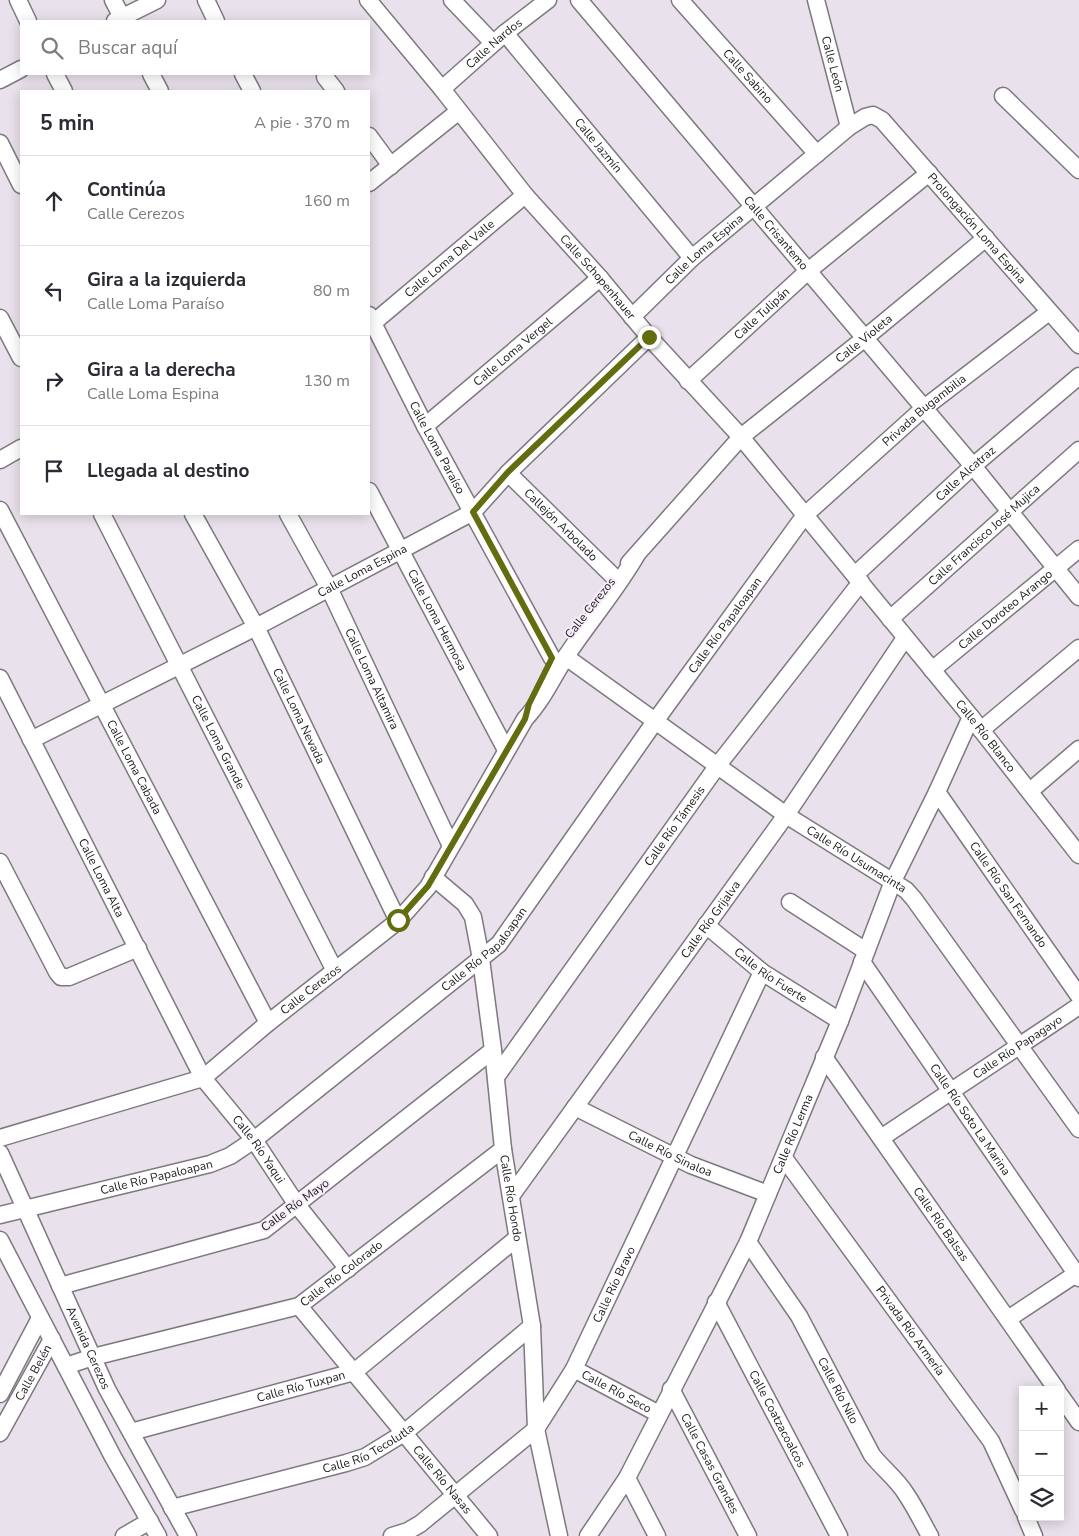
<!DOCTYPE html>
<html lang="es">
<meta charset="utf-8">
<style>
:root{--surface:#fff;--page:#f7f7f7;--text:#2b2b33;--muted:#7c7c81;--line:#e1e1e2}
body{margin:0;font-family:"Nunito Sans",sans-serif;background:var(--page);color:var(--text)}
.controls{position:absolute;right:15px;bottom:15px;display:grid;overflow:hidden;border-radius:0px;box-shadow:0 2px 12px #0003}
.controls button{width:45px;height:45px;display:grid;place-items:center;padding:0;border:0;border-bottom:1px solid var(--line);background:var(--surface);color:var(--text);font:25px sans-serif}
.stop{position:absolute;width:15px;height:15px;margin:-11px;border:4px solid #646c10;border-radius:50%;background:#fff}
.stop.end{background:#646c10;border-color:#fff;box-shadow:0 1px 5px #0008}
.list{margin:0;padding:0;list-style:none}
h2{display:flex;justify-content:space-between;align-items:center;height:65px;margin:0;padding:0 20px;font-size:21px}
h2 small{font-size:16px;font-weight:400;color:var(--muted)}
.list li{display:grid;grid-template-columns:32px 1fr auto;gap:15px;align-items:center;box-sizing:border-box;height:90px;padding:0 20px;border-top:1px solid var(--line)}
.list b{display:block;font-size:19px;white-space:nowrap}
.list p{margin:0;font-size:16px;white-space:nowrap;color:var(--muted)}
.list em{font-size:16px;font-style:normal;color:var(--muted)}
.icon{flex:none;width:28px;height:28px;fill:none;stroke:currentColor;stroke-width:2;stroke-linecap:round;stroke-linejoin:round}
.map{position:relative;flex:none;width:1079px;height:1536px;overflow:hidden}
.search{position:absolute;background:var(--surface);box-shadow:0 2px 12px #0003;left:20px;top:20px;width:350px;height:55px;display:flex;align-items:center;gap:12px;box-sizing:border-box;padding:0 18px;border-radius:0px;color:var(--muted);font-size:19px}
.panel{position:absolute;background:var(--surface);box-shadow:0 2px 12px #0003;left:20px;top:90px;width:350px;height:425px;border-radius:0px}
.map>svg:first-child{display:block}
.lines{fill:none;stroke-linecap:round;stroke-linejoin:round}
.minor-casing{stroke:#7f7881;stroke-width:19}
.minor{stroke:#fff;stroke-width:16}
.route{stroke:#646c10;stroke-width:6}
.labels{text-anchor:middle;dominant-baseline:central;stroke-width:4;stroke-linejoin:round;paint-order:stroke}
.street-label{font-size:12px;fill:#1c191c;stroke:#f6eef8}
</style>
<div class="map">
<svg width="1079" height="1536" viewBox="0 0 1079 1536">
<rect width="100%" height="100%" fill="#e9e1eb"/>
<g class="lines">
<!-- minor casing -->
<g class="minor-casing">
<g id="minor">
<path d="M18,0L28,21"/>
<path d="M113,0L124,21"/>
<path d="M206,0L216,21"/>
<path id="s1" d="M368,0L442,89L525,195L600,278L649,337L741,437L971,717L1079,855"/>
<path d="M452,0L493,43"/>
<path id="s2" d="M579,0L973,466L1079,597"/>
<path id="s3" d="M680,0L817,154"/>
<path id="s4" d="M816,0L849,127"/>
<path d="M115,21L157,0"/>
<path id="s5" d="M505,33L692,258"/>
<path d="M55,74L64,91"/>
<path d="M151,74L160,91"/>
<path d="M243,74L252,91"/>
<path d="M325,77L336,91"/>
<path d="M0,80L21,69"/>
<path id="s6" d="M442,89L505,33L548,0"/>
<path d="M1003,96L1079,170"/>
<path d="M369,136L391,166"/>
<path d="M0,143L21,185"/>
<path d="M369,183L459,111"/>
<path id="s7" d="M369,315L425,426L552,658"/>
<path id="s8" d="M632,317L692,258L849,127L865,117L873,115L882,120L1079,345"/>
<path d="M0,318L21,358"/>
<path id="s9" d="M373,323L525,195"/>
<path id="s10" d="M688,381L808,271L929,173"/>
<path id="s11" d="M425,426L600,278"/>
<path d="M0,460L21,448"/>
<path id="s12" d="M508,473L614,577"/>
<path id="s13" d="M369,491L506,750"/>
<path id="s14" d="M0,510L268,1023"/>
<path id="s15" d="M102,514L335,971"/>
<path id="s16" d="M193,514L256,627L398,921"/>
<path id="s17" d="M288,514L329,588L451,846"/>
<path id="s18" d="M629,563L741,437L865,338L986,238"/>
<path id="s19" d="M855,575L973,466L1079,376"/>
<path id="s20" d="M890,619L1079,450"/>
<path id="s21" d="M566,657L786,815L906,890L914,899L1079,1129"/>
<path id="s22" d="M932,670L1079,549"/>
<path id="s23" d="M0,678L203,1078L254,1140L297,1205L348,1269"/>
<path d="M981,730L1079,648"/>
<path id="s24" d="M31,740L256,627L473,512L508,473L649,337"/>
<path d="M1030,791L1079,749"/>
<path id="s25" d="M937,792L1079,996"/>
<path d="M0,862L57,972L61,977H69L138,948"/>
<path id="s26" d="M433,877L465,904L473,917L481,959L493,1050L503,1149L532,1326L536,1429L559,1536"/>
<path d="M790,902L866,951"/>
<path id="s27" d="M706,925L762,972L840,1021"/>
<path id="s28" d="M862,962L1079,1278"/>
<path id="s29" d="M824,1057L1057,1390"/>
<path id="s30" d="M496,1077L718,765L861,582"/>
<path id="s31" d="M575,1107L691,1165L768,1194"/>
<path id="s32" d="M0,1138L203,1078L268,1023L398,921L428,887L525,719C542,701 552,679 565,658C588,623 615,592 636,556"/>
<path id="s33" d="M881,1138L1079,1006"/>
<path id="s34" d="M0,1153L107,1389L188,1536"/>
<path id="s35" d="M784,1158L991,1441L1023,1510"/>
<path id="s36" d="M511,1196L786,815L905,638"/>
<path id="s37" d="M0,1215L210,1164L230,1156L254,1140L499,944L656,720L805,515L924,408L1049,312"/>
<path d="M0,1240L113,1457L158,1536"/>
<path id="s38" d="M748,1242L799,1316L872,1455C883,1469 897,1479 906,1494C915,1507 922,1522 930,1536"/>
<path d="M60,1286L264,1230L493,1050"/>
<path id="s39" d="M716,1302L839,1536"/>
<path id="s40" d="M299,1306L489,1536"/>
<path d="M1008,1319L1079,1272"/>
<path id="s41" d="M66,1366L93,1357L299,1306L503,1149"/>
<path id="s42" d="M574,1369L659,1414"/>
<path id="s43" d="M671,1389L748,1536"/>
<path d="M0,1394L40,1318"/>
<path d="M1060,1395L1079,1422"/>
<path id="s44" d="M131,1432L354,1372L517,1238"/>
<path id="s45" d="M0,1433L52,1339"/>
<path d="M627,1478L657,1536"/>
<path id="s46" d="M172,1508L346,1463L365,1457L404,1433L532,1326"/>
<path d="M1026,1517L1034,1536"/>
<path d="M124,1536L150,1521"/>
<path id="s47" d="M392,1536L408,1531L420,1524L536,1429L574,1369L762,972"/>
<path id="s48" d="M588,1536L627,1478L748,1242L840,1021L893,881L937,792L971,717"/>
</g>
</g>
<!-- minor -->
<use href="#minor" class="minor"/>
</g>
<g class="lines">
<!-- route -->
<path class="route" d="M398,920L428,886L525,719L529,704L552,658L473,512L508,472L649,337"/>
</g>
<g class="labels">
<!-- street labels -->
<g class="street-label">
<text stroke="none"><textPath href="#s6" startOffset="69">Calle Nardos</textPath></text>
<text stroke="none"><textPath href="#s4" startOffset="66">Calle León</textPath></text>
<text stroke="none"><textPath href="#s3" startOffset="102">Calle Sabino</textPath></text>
<text stroke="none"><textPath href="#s5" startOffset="146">Calle Jazmín</textPath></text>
<text stroke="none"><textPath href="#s8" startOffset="470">Prolongación Loma Espina</textPath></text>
<text stroke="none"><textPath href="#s2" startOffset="305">Calle Crisantemo</textPath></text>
<text stroke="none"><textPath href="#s8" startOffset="99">Calle Loma Espina</textPath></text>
<text stroke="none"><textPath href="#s9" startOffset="100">Calle Loma Del Valle</textPath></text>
<text stroke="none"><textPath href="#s1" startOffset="360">Calle Schopenhauer</textPath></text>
<text stroke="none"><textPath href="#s10" startOffset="100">Calle Tulipán</textPath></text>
<text stroke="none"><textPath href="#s18" startOffset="326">Calle Violeta</textPath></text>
<text stroke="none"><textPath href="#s11" startOffset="115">Calle Loma Vergel</textPath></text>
<text stroke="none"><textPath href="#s37" startOffset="1266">Privada Bugambilia</textPath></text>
<text stroke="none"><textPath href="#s7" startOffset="149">Calle Loma Paraíso</textPath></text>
<text stroke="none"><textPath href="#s19" startOffset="150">Calle Alcatraz</textPath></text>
<text stroke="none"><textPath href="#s12" startOffset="74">Callejón Arbolado</textPath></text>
<text stroke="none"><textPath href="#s20" startOffset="126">Calle Francisco José Mujica</textPath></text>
<text stroke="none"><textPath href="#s24" startOffset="372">Calle Loma Espina</textPath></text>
<text transform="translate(590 608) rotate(-52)">Calle Cerezos</text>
<text stroke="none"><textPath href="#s22" startOffset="95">Calle Doroteo Arango</textPath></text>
<text stroke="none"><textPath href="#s13" startOffset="146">Calle Loma Hermosa</textPath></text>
<text stroke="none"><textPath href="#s37" startOffset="971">Calle Río Papaloapan</textPath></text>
<text stroke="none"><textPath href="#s17" startOffset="185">Calle Loma Altamira</textPath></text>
<text stroke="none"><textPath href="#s16" startOffset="228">Calle Loma Nevada</textPath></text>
<text stroke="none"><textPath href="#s1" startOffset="961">Calle Río Blanco</textPath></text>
<text stroke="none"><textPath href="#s15" startOffset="256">Calle Loma Grande</textPath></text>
<text stroke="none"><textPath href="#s14" startOffset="290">Calle Loma Cabada</textPath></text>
<text stroke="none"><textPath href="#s30" startOffset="308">Calle Río Támesis</textPath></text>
<text stroke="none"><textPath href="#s21" startOffset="354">Calle Río Usumacinta</textPath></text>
<text stroke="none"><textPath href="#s23" startOffset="224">Calle Loma Alta</textPath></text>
<text stroke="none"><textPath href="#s25" startOffset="125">Calle Río San Fernando</textPath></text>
<text stroke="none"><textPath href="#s36" startOffset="341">Calle Río Grijalva</textPath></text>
<text stroke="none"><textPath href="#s37" startOffset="566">Calle Río Papaloapan</textPath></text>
<text stroke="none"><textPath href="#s27" startOffset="82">Calle Río Fuerte</textPath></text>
<text stroke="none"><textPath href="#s32" startOffset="351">Calle Cerezos</textPath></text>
<text stroke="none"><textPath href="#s33" startOffset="164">Calle Río Papagayo</textPath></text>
<text stroke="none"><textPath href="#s28" startOffset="191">Calle Río Soto La Marina</textPath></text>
<text stroke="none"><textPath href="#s48" startOffset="452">Calle Río Lerma</textPath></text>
<text stroke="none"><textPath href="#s23" startOffset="539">Calle Río Yaqui</textPath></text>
<text stroke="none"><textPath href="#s31" startOffset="106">Calle Río Sinaloa</textPath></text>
<text stroke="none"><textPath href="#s37" startOffset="161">Calle Río Papaloapan</textPath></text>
<text stroke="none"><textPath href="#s26" startOffset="341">Calle Río Hondo</textPath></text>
<text transform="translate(295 1205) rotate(-36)">Calle Río Mayo</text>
<text stroke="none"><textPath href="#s29" startOffset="204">Calle Río Balsas</textPath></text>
<text stroke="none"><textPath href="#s41" startOffset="294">Calle Río Colorado</textPath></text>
<text stroke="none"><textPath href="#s47" startOffset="345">Calle Río Bravo</textPath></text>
<text stroke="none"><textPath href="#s35" startOffset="214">Privada Río Armería</textPath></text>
<text stroke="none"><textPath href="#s34" startOffset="214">Avenida Cerezos</textPath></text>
<text stroke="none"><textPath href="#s45" startOffset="69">Calle Belén</textPath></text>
<text stroke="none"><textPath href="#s44" startOffset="176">Calle Río Tuxpan</textPath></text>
<text stroke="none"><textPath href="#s38" startOffset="174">Calle Río Nilo</textPath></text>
<text stroke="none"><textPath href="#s42" startOffset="48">Calle Río Seco</textPath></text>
<text stroke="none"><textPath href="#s39" startOffset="132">Calle Coatzacoalcos</textPath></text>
<text stroke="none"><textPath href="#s46" startOffset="206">Calle Río Tecolutla</textPath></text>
<text stroke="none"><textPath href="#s43" startOffset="84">Calle Casas Grandes</textPath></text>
<text stroke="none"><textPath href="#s40" startOffset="225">Calle Río Nasas</textPath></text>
</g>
</g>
</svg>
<div class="controls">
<button>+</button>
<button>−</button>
<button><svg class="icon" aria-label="layers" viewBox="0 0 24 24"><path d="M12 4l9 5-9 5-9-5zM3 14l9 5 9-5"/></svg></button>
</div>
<div class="stop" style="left:398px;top:920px"></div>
<div class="stop end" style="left:649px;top:337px"></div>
<div class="search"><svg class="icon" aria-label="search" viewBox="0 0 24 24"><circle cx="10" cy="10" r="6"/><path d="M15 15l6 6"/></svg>Buscar aquí</div>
<section class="panel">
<h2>5 min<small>A pie · 370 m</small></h2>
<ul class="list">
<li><svg class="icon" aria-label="ahead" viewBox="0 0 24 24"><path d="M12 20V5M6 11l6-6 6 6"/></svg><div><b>Continúa</b><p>Calle Cerezos</p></div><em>160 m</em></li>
<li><svg class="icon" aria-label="left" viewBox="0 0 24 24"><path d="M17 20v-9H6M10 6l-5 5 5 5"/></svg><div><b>Gira a la izquierda</b><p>Calle Loma Paraíso</p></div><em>80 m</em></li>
<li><svg class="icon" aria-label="right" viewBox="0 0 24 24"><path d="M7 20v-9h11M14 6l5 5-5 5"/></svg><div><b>Gira a la derecha</b><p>Calle Loma Espina</p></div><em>130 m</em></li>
<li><svg class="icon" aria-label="arrive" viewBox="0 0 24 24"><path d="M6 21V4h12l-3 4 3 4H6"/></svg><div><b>Llegada al destino</b></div></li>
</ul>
</section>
</div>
